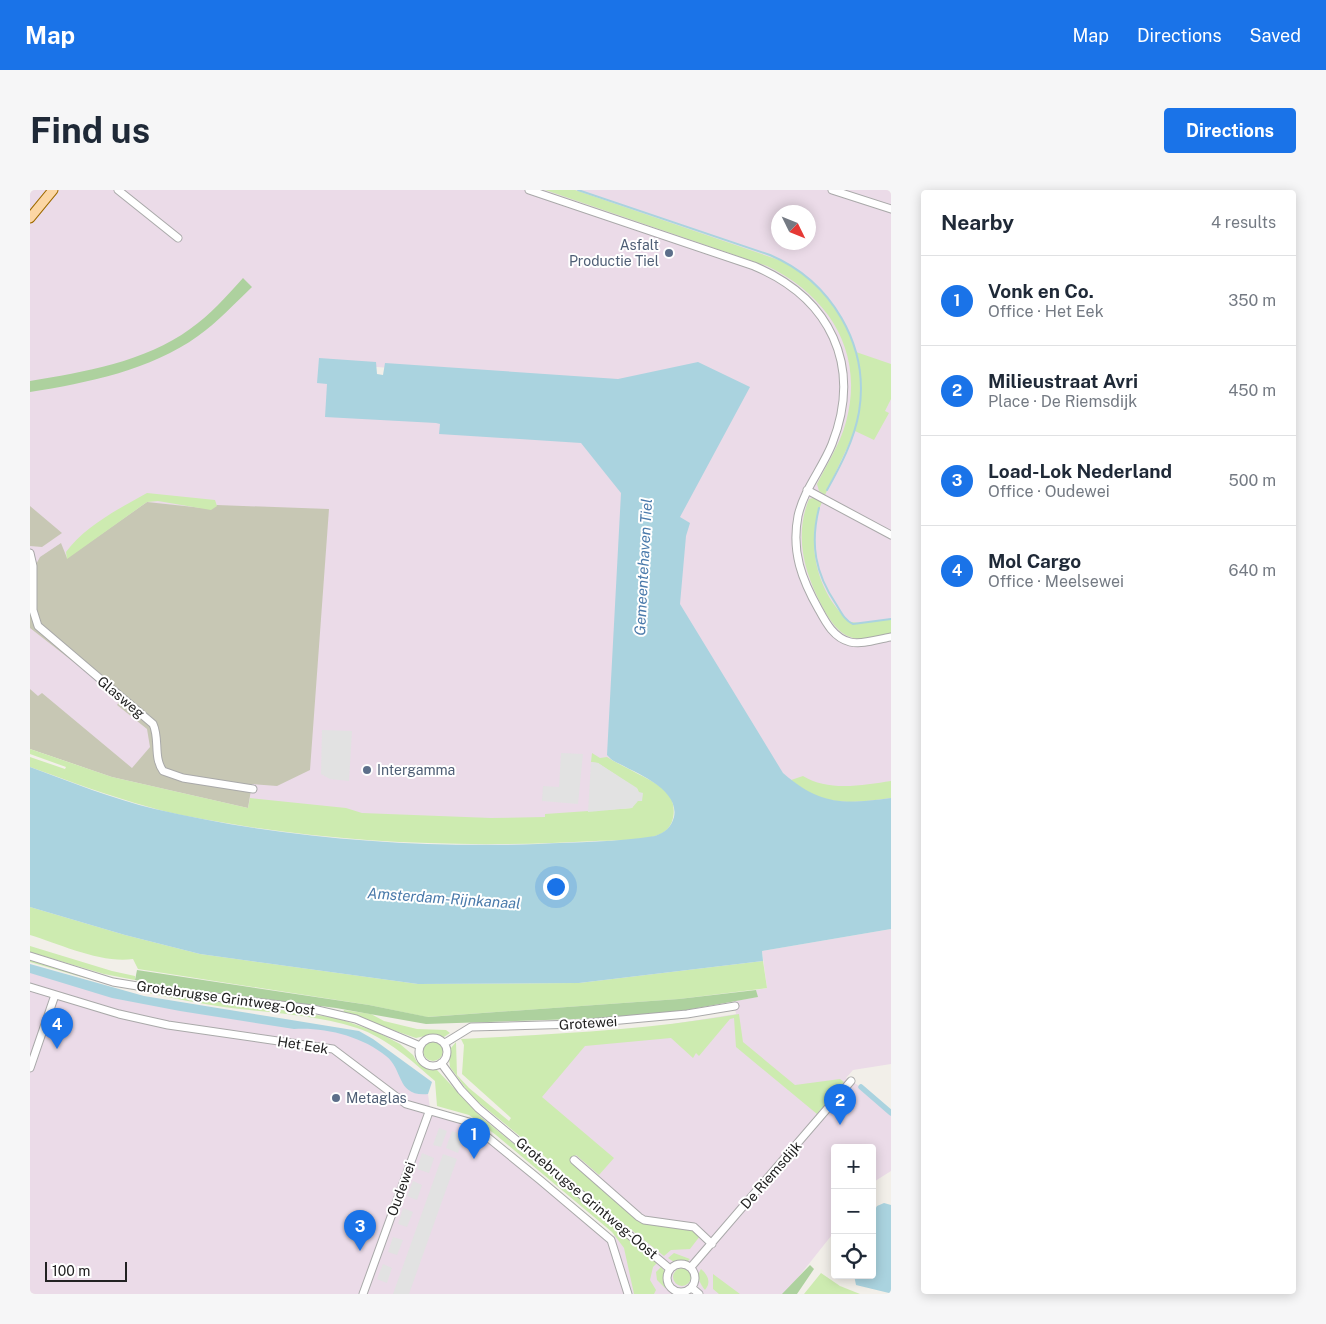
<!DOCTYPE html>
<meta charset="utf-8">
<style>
:root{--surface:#fff;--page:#f6f6f7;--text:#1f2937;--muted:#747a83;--line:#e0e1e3;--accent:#1a73e8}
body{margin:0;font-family:"Public Sans",sans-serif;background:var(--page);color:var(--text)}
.controls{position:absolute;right:15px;bottom:15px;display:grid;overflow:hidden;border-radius:5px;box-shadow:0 2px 12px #0003}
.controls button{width:45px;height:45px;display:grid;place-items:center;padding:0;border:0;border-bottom:1px solid var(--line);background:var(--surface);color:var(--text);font:25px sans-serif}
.compass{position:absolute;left:741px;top:15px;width:45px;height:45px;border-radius:50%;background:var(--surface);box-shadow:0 2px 12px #0003;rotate:133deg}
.scale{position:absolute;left:15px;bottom:12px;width:82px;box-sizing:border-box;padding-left:5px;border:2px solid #222;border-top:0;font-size:14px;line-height:18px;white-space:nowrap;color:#222;-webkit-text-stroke:4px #fff;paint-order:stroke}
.you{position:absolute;left:525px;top:696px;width:18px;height:18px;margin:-12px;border:4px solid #fff;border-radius:50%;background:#1a73e8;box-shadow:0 0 0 8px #1a73e833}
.badge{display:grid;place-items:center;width:32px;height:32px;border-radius:50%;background:var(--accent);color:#fff;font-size:16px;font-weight:700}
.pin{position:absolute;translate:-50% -41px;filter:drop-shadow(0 1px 2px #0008)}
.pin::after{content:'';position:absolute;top:26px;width:18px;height:15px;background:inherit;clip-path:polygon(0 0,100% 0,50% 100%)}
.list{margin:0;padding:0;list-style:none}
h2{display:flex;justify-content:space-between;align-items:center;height:65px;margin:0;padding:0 20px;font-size:21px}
h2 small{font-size:16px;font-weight:400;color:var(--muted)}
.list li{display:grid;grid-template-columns:32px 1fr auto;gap:15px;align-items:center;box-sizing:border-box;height:90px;padding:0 20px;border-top:1px solid var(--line)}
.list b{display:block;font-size:19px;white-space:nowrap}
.list p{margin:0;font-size:16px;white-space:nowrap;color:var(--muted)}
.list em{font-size:16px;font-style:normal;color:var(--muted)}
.icon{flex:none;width:28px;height:28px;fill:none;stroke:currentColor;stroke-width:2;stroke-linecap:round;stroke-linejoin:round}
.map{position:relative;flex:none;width:861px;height:1104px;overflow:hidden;border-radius:5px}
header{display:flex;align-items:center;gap:30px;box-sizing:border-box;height:70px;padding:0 25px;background:var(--accent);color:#fff}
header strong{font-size:24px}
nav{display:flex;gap:28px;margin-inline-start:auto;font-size:18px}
.intro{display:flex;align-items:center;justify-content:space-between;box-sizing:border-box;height:120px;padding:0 30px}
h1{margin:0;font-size:35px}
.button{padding:12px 22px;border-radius:5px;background:var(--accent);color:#fff;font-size:18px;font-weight:700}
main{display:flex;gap:30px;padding:0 30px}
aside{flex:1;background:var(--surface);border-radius:5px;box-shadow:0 2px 12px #0003}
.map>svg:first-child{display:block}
.industrial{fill:#ebdbe8;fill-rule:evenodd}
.construction{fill:#c7c7b4}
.grass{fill:#cdebb0}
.forest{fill:#add19e}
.parking{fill:#e2e2e2}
.water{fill:#aad3df}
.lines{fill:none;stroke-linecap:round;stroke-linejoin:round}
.stream{stroke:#aad3df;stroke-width:2}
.canal{stroke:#aad3df;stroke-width:5.5}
.minor-casing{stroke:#a9a9a9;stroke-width:9}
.major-casing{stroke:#a06b00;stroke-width:11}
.minor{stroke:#fff;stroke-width:7}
.major{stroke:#fcd6a4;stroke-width:9}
.service-dot{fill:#5c6f8a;stroke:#fff;stroke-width:2}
.labels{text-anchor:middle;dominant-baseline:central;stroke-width:4;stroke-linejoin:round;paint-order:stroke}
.service-label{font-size:14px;fill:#4e5e75;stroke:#fff;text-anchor:start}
.street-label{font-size:14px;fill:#222;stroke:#fff}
.water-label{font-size:15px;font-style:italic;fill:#4a7aab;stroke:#fff}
</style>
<header>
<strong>Map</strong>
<nav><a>Map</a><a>Directions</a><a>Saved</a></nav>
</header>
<div class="intro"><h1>Find us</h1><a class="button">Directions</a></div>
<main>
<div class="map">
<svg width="861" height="1104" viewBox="0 0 861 1104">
<rect width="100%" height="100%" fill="#f2efe9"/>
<!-- industrial -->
<path class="industrial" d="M0,0H861V617L766,613L647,419L587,195L294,173L414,227L555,251L594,303L582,562L571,639L245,630L90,593L0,554ZM748,22H778V52H748Z
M861,739V874L823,880L816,888L831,897L861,923V981L842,993V958H805V1041L755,1104H0V778L58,797L316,841L350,857L398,904L400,918L443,930L583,1047L601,1027L484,922L541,850L706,824L704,811L727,807L726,800L737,798L732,761Z"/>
<!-- construction -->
<path class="construction" d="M117,312L173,318L187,315L299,319L280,580L247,596L222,594L218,618L82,587L0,559V499L8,506L12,503L102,578L120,557L117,539L87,515L91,509L0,438V385L10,367L31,353L37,368Z
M0,316L32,343L12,357L0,356Z"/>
<!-- grass -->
<path class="grass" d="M515,0H545L752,71C789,91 814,121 826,162L861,174V209L855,221L859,223L844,250L825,241L795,305L789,301L787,294C797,274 810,254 816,232C835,162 799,106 737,76Z
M117,303L185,310L187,316L181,320L128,311L117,312L37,369L36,362C55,336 90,318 117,303Z
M787,307L793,310C774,349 786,403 820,432L832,433L861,429V444C850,446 834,451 823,448C808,444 799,429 792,416C774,382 764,346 779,309Z
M0,559L82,587L218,618L220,608L316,618L332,623L461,628L515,627V624L602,618L608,600L568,573L561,572L562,563L570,568L577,567C590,576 633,594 639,604C646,615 646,634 634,642C619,652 584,650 566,651C441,658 314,654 190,632C167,628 142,624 119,617C79,606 39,591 0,577V567L35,579L36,577L0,564Z
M773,586C798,602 834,595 861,591V608C821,613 794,618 761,590Z
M0,717L95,745L170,764L388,794L549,793L733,771L737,798L649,809L397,827L339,815L108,779L103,769C73,774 29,754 0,745Z
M0,756L82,781L105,786V790L74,784L0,762Z
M0,769L127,802L307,828L347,842L370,854L383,865L387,872L407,880L451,927L628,1072L623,1077L620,1090L626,1100L624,1104H604L594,1058L582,1042L466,945L439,925L407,916L405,891C382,871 357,848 327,838C281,823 229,823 181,815C119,805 59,790 0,772Z
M314,820L341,824L354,831L387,839L416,840L420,843L414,847L403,844L386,848L313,823Z
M709,824L713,852L765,895L810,889L814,892L787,924L706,857L704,828L700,829L669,866L666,863L663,868L641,848L555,856L512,907L584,968L569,985L546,965L540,972L610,1031L661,1040L670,1046L660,1059L641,1060L634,1066L539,990L530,979L442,907L420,877L419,869L421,858L426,852L427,885L439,898L479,931L481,928L432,884L434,855L431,849C524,844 617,840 709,824Z
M393 861a10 10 0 1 1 20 0a10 10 0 1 1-20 0Z
M644,1063L660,1069L657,1072H644L638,1068Z
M631,1077L636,1083L637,1095L635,1098L627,1090L626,1082Z
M643 1087a9 9 0 1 1 18 0a9 9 0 1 1-18 0Z
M671,1079C677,1084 682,1092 675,1100C670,1094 666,1086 671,1079Z
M791,1083L810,1096L830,1104H774Z
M683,1084L710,1104H689L683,1099Z"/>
<!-- forest -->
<path class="forest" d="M213,88L222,97C205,113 188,132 168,146C121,180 57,193 0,202V191C54,182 115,172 160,139C180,125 197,106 213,88Z
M107,780L339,815L398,827L649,809L726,800L728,807L651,821L574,828L396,834L306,818L127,795L105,790Z
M780,1075L784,1079L767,1104H752Z"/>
<!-- parking -->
<path class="parking" d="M292,540L322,541L319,591L300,589L291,584Z
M531,563L553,564L548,614L512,611L513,596L529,597Z
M561,572L568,573L607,598L609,602L613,603L612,611H608L602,618L558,622Z
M409,938L417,941L411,957L403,955Z
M422,941L434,945L428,963L416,958Z
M392,963L404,968L399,983L387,979Z
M413,964L427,969L379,1104H363Z
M383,991L392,995L387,1010L377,1006Z
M373,1018L383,1022L377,1037L368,1034Z
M363,1047L373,1050L367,1065L358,1062Z
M353,1074L362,1078L357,1093L347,1089Z"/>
<!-- water -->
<path class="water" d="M289,168L346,172L347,184L353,185L355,173L588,189L668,172L720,197L650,327L660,333L656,346L650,414L753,583C791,616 814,614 861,608V739L732,761L733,771L549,793L388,794L170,764L95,745L0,717V577C41,592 83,609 125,619C250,648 381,658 508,654C547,652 587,652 625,646C635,642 641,638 644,627C650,598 603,582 582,570L577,565L591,303L551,253L409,244L410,234L406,233L295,227L297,194L287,193Z
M0,774L114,806L329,841L343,849L402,892L398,904C366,907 374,880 356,866C332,846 294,837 264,839L150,821L82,808L0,783Z
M854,1013L861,1015V1103H859L826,1095L824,1085H842V1025L847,1016Z"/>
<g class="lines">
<!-- stream -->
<path class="stream" d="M548,0L740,65C801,91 840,155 829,222C824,250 811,275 797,300
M789,318C780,354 785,383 806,414C811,422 815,431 823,434L861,429"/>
<!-- canal -->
<path class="canal" d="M831,897L861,923"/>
<!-- minor casing -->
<g class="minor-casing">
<path id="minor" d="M88,0L148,48
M499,0L724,76C800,108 833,175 802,254C792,279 774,299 768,326C761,362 772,390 789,420C796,433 804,448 820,452C833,455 848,449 861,447
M802,0L861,19
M777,300L861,345
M0,363L3,376V420L8,436L123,534C130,549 123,567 133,581L153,588L223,599
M0,766L83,792L144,802L283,819L326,829L390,856
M0,797L89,824L138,835L303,859L376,914L439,932L510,990L581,1050L598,1104
M389 862a14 14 0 1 1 28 0a14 14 0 1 1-28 0Z
M415,853L441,837L547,834L657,824L705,816
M411,873L431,900L448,918L640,1079
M0,878L25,805
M544,970L609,1027L614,1030L664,1037L682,1054
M637 1088a14 14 0 1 1 28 0a14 14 0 1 1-28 0Z
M661,1077L821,891
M662,1098L669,1104
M333,1104L399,922"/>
</g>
<!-- major casing -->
<g class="major-casing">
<path id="major" d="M0,28L23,0"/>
</g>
<!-- minor -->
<use href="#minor" class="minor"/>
<!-- major -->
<use href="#major" class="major"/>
</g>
<!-- markers -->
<g class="service-dot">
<circle cx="639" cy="63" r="5"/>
<circle cx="337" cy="580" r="5"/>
<circle cx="306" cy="908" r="5"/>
</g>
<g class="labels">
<!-- service labels -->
<g class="service-label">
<text x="629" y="55" text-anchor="end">Asfalt<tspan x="629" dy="16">Productie Tiel</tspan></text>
<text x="347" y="580">Intergamma</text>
<text x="316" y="908">Metaglas</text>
</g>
<!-- street labels -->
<g class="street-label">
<text transform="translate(91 507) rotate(40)">Glasweg</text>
<text transform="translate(196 808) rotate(8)">Grotebrugse Grintweg-Oost</text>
<text transform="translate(558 833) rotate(-4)">Grotewei</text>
<text transform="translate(273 855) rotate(9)">Het Eek</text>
<text transform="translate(741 985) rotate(-49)">De Riemsdijk</text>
<text transform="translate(371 999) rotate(-70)">Oudewei</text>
<text transform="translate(557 1008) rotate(40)">Grotebrugse Grintweg-Oost</text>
</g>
<!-- water labels -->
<g class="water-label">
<text transform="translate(613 377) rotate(-87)">Gemeentehaven Tiel</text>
<text transform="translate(414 708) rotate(4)">Amsterdam-Rijnkanaal</text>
</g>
</g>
</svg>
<div class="controls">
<button>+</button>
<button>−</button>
<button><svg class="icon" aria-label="locate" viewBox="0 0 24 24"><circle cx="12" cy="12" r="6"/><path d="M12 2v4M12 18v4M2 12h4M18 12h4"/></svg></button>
</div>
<svg class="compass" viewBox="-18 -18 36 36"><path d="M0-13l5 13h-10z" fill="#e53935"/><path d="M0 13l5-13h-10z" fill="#747a83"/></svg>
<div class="scale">100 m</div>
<div class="you"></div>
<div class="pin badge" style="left:444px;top:969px">1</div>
<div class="pin badge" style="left:810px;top:935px">2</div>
<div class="pin badge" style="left:330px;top:1061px">3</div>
<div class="pin badge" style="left:27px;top:859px">4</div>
</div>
<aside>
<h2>Nearby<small>4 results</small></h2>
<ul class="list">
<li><span class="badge">1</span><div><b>Vonk en Co.</b><p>Office · Het Eek</p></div><em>350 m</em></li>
<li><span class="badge">2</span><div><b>Milieustraat Avri</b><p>Place · De Riemsdijk</p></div><em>450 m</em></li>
<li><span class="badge">3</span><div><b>Load-Lok Nederland</b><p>Office · Oudewei</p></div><em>500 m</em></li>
<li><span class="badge">4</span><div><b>Mol Cargo</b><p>Office · Meelsewei</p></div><em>640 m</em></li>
</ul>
</aside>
</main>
